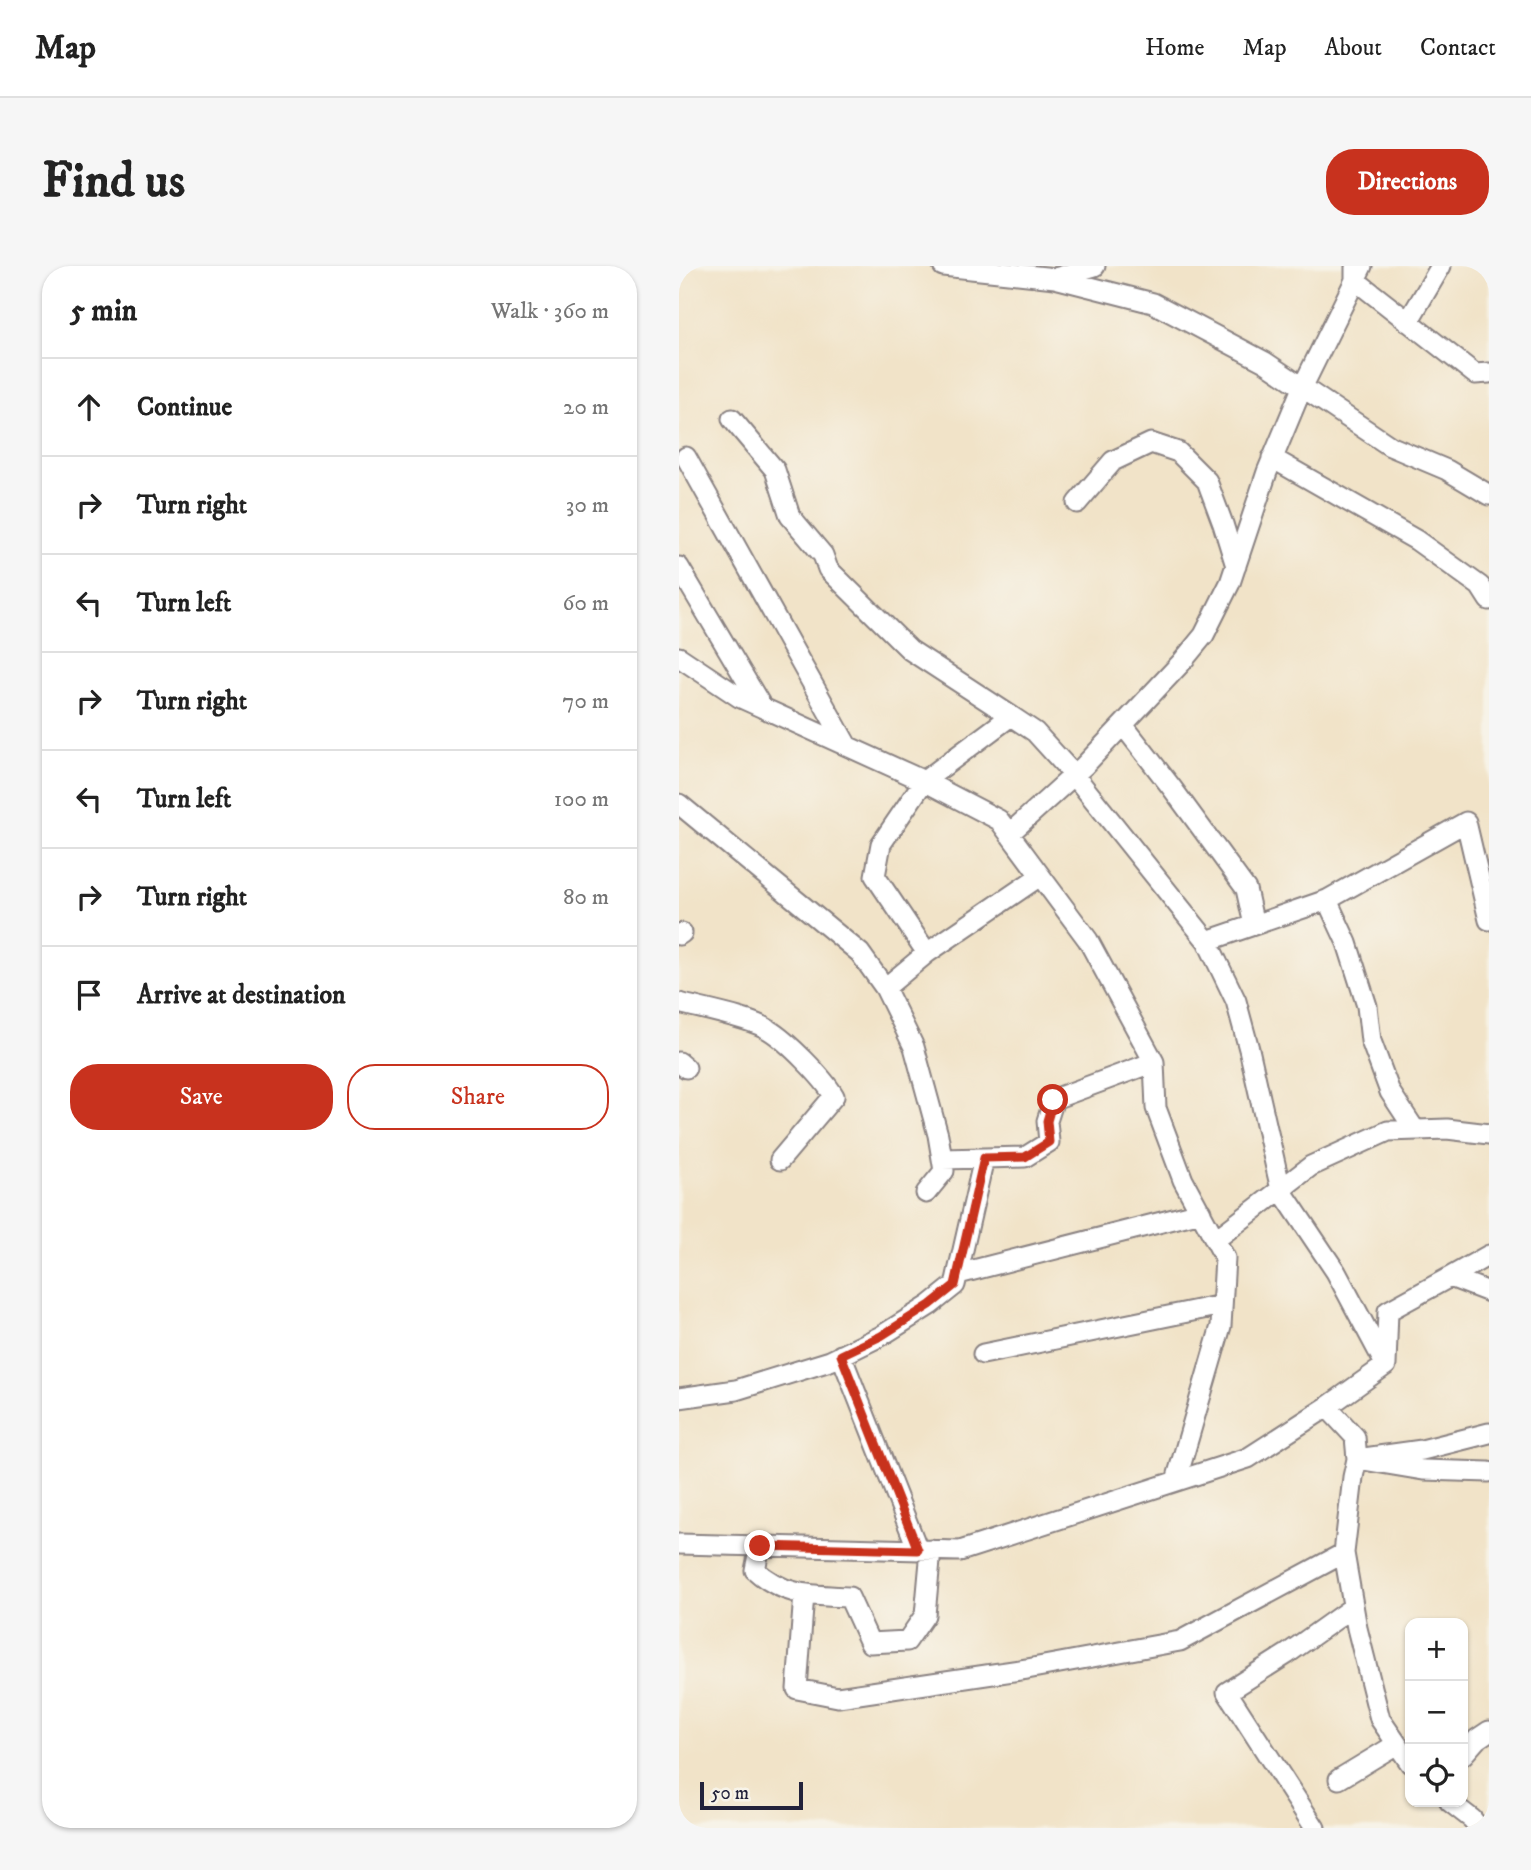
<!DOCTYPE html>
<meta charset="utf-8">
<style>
:root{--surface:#fff;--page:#f6f6f6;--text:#222;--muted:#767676;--line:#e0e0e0;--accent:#c8321e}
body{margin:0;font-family:"IM FELL DW Pica",serif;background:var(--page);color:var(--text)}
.controls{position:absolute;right:21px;bottom:21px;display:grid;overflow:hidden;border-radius:14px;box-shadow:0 2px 5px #0004}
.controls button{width:63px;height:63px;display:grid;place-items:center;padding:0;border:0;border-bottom:2px solid var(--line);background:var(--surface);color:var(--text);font:35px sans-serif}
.scale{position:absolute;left:21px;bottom:18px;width:103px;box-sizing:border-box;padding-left:7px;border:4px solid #22223b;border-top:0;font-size:19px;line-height:24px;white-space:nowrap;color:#22223b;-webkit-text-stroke:5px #f7f3e8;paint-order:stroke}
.stop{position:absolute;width:21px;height:21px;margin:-16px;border:5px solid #c8321e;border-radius:50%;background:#fff}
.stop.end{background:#c8321e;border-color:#fff;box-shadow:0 2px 7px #0008}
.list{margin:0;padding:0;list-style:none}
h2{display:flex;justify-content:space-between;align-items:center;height:91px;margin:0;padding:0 28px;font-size:30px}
h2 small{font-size:23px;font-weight:400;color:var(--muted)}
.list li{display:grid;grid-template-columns:46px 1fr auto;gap:21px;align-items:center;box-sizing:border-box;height:98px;padding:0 28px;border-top:2px solid var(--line)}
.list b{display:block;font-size:26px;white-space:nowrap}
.list em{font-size:23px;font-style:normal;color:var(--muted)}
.actions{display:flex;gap:14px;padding:21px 28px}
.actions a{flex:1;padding:16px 0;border:2px solid var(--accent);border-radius:28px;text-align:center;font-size:24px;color:var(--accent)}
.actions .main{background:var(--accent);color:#fff}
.icon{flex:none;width:38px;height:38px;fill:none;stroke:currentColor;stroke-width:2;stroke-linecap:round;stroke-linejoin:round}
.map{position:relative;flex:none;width:810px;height:1562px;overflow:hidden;border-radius:28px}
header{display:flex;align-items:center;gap:42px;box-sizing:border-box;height:98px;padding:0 35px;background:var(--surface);border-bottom:2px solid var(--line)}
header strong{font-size:33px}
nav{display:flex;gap:38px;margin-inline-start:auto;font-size:24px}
.intro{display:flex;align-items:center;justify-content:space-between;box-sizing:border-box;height:168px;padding:0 42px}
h1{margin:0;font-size:49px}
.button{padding:18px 32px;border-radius:28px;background:var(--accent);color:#fff;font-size:24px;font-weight:700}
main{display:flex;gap:42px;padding:0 42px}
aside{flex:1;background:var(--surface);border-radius:28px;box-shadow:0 2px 5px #0004}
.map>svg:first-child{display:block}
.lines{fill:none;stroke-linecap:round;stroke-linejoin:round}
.minor-casing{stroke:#8a8282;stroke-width:23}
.minor{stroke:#fff;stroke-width:19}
.route{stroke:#c8321e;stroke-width:9}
</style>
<header>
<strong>Map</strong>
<nav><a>Home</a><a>Map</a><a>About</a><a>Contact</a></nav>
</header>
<div class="intro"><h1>Find us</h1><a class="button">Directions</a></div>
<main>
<aside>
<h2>5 min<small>Walk · 360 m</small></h2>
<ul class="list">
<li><svg class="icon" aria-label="ahead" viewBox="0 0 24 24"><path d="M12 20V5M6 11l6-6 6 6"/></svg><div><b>Continue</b></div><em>20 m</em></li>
<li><svg class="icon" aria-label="right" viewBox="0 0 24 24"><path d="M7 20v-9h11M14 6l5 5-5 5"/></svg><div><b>Turn right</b></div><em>30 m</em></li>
<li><svg class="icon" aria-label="left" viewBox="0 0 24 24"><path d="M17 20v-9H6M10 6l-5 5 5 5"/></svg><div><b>Turn left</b></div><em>60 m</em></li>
<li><svg class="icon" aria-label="right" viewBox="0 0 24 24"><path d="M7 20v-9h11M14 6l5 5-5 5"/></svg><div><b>Turn right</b></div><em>70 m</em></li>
<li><svg class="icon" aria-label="left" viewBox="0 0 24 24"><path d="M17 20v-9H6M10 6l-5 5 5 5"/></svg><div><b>Turn left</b></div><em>100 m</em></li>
<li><svg class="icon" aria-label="right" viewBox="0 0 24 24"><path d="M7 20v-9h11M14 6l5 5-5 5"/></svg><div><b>Turn right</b></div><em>80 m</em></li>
<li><svg class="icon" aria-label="arrive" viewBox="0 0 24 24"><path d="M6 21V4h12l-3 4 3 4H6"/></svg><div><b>Arrive at destination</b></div></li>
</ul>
<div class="actions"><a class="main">Save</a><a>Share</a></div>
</aside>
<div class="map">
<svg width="810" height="1562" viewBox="0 0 810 1562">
<rect width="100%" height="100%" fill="#f7f3e8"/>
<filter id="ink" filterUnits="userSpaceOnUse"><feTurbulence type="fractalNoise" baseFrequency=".0143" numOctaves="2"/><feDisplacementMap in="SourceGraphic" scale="14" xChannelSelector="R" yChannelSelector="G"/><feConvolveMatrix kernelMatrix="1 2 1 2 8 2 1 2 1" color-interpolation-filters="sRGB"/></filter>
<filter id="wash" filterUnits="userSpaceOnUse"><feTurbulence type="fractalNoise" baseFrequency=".00686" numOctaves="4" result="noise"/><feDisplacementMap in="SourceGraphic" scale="28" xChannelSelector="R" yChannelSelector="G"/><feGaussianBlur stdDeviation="1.57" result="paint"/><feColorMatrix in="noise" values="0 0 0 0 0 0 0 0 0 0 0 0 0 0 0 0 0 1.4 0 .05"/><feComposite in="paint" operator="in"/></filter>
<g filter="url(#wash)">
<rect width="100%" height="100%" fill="#f1e3c8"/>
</g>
<g filter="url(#ink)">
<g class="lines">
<!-- minor casing -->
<g class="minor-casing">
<path id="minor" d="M264,0L376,12L416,0
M676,1V14L796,108L810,107
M376,12L474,37L586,96L711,180L768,204L810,229
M729,56L762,0
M53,153L96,204L111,250L144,289L149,303L231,384L332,450L245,515L202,578L196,610L248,687
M7,191L167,478
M593,192L737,274L801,320L810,334
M398,237L434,195L472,177L499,186L528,215L544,258L557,300
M0,301L83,441
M0,391L60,431L245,515L320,554L409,674L475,796L477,842L504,914L546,992L542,1060L497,1215
M332,450L356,466L395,509L528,675L557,735L570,783L602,924L657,1006L706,1098
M444,459L493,522L567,623L575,659
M0,538L181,687L206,722L235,781L259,869L265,905L247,927
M330,568L405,500L502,397L525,369L551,317L588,206L623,122L683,0
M648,634L668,677L688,740L692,775L711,826L736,864
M0,669L3,667
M528,675L648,634L787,556L810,654
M206,722L248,687L361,610
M0,737C22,743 72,752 90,764C108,775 144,811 155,830L101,894
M0,796L7,802
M263,893L346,891L370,876L368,855L375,833L475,796
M536,974L632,900L709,865L768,863L810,868
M279,1008L522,946
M771,1011L810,989
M304,1088L543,1039
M162,1089L239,1284
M0,1132L57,1124L151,1095L202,1070L251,1039L276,1019L305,892
M648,1141L676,1171L678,1193L674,1211L665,1287L678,1362L701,1453L731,1497
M810,1167L743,1184L678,1193L744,1204L810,1206
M0,1278L281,1285L569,1192L648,1141L707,1099L709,1045L771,1011L810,1026
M81,1280L76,1304C106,1331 132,1329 170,1331L191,1377L228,1375L246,1349L252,1284
M125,1328L118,1423L159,1431L348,1403L501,1375L665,1287
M784,1489L798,1473L810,1465
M660,1513L718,1478
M771,1536L793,1553L800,1562
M636,1562L548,1426L608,1388L674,1341"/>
</g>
<!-- minor -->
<use href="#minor" class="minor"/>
</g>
</g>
<g class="lines" filter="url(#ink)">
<!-- route -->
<path class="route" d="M81,1280L239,1284L162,1089L202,1070L251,1039L276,1019L305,892L346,891L370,876L368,855L374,834"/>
</g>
</svg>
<div class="controls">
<button>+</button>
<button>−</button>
<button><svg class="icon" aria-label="locate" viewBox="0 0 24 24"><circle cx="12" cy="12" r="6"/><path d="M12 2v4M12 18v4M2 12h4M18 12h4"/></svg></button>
</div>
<div class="scale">50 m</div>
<div class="stop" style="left:374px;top:834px"></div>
<div class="stop end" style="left:81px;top:1280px"></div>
</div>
</main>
